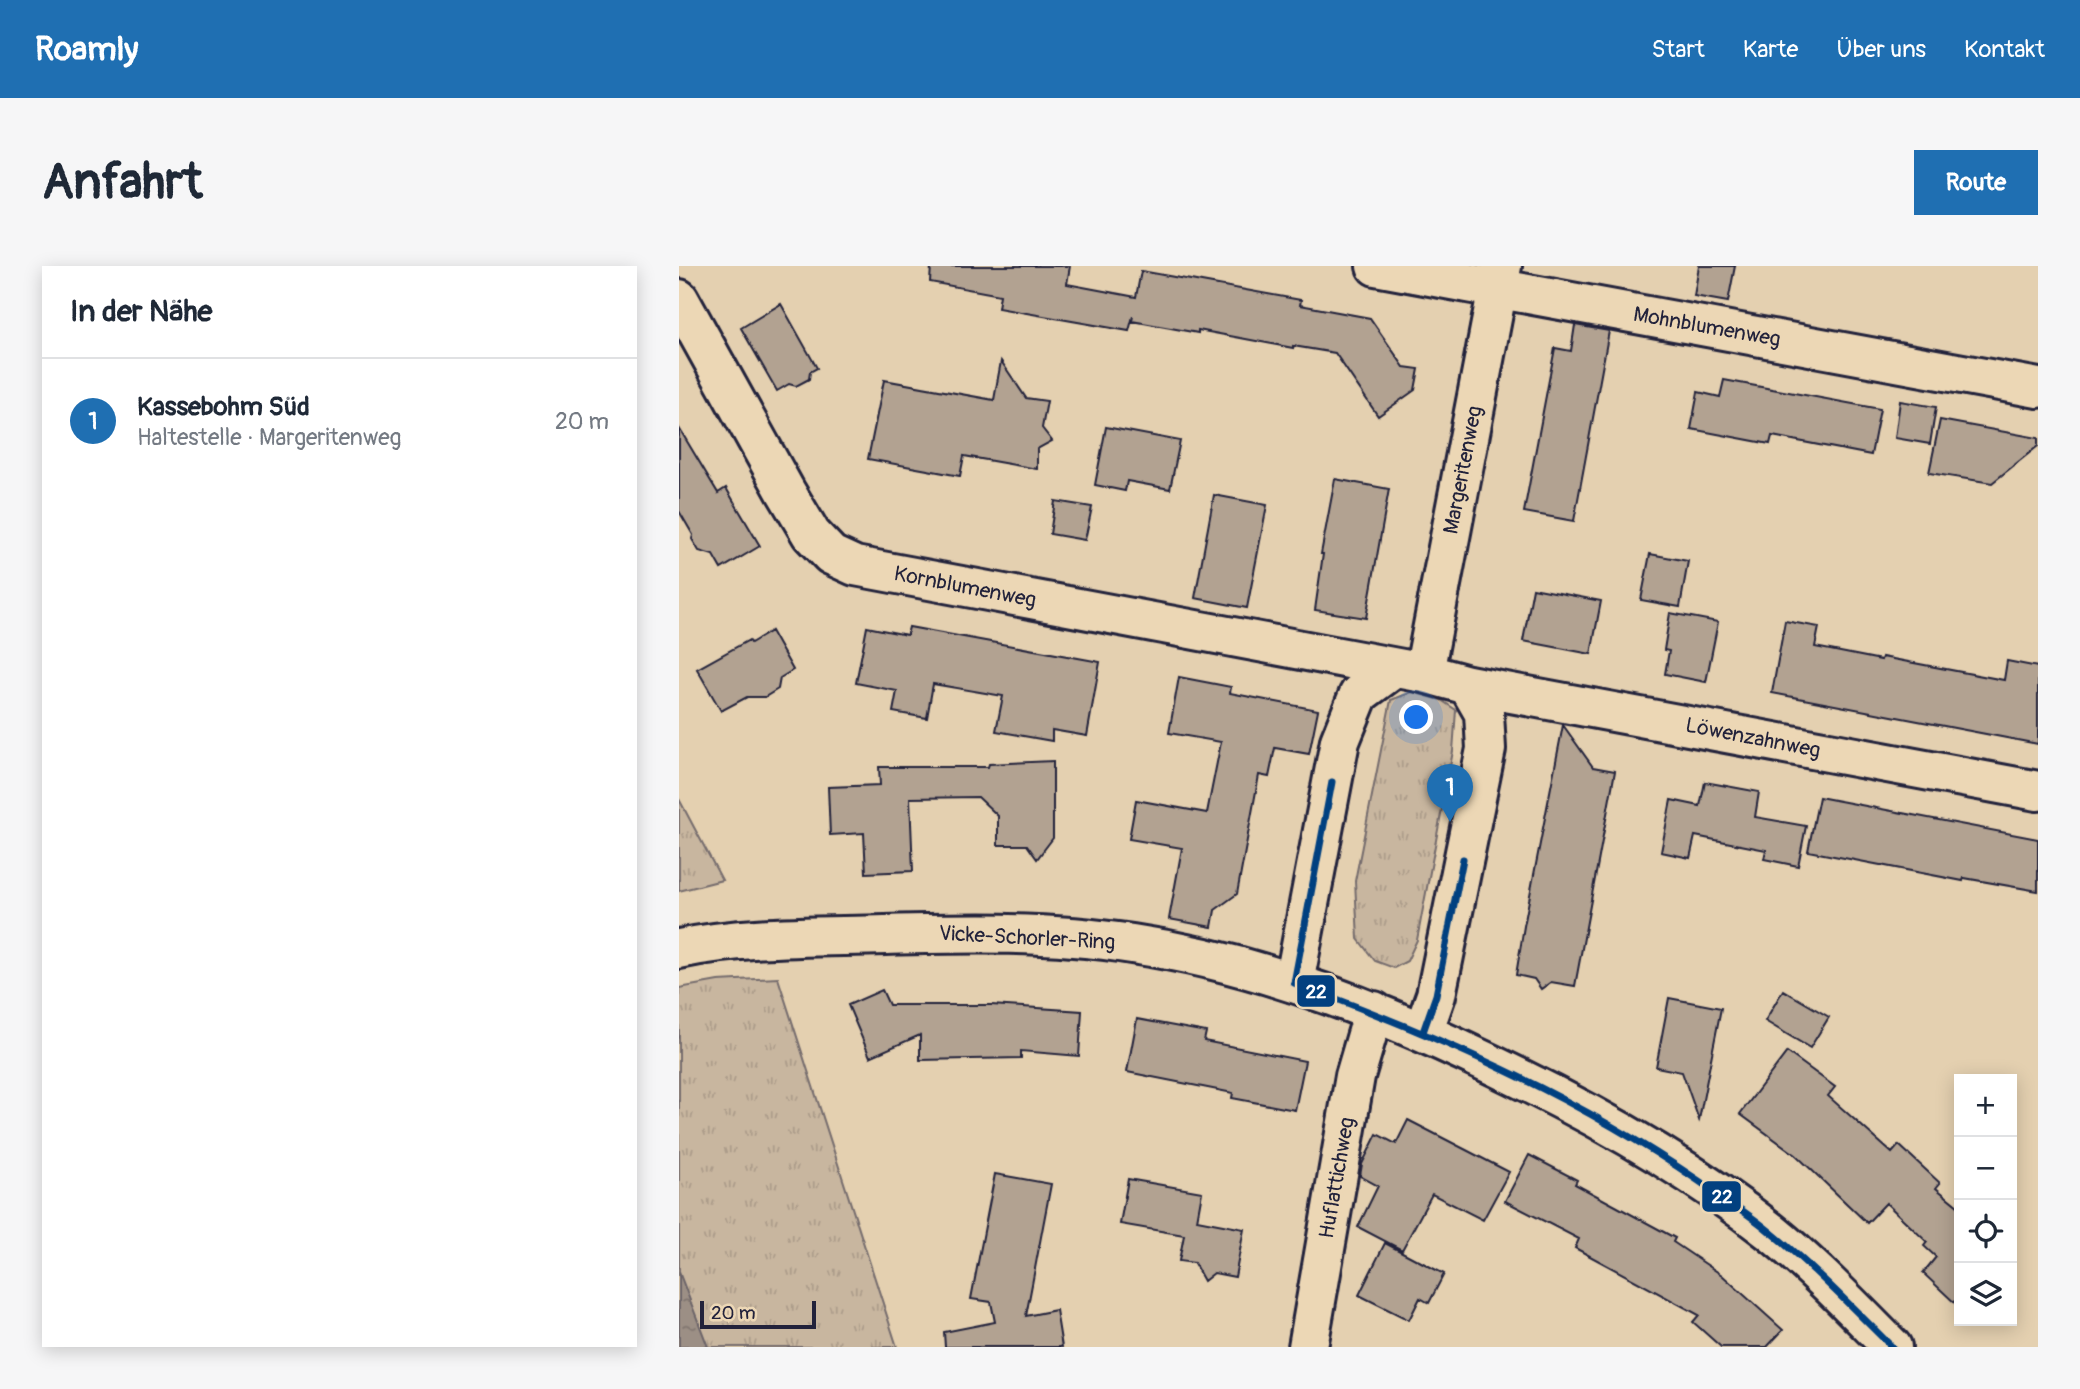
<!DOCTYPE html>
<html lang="de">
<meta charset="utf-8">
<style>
:root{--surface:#fff;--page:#f6f6f7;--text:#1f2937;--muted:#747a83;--line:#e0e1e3;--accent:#1f6fb2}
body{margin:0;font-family:Pangolin,sans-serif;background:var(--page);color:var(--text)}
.controls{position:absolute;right:21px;bottom:21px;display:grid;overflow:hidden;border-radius:0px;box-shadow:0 4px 18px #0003}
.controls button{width:63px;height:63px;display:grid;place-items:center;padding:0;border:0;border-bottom:2px solid var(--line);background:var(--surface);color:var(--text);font:35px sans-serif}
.scale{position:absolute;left:21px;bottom:18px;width:116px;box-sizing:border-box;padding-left:7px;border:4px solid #22223b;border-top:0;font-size:19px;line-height:24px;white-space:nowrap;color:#22223b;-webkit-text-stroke:5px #ecd7b5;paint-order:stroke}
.you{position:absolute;left:738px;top:452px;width:24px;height:24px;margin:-18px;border:5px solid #fff;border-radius:50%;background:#1a73e8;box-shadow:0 0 0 10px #1a73e833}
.badge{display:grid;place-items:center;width:46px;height:46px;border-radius:50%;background:var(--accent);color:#fff;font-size:23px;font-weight:700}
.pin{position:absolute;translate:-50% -58px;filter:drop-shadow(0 2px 4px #0008)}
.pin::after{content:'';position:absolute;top:37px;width:24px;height:21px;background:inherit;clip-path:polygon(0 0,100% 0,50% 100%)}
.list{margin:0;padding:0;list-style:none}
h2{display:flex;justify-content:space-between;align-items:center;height:91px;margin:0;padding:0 28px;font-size:30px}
h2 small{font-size:23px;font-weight:400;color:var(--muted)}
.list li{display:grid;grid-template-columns:46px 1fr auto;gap:21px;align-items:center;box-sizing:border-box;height:126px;padding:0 28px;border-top:2px solid var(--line)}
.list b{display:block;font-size:26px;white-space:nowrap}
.list p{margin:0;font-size:23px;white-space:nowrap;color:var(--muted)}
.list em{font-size:23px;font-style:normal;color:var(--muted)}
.icon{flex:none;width:38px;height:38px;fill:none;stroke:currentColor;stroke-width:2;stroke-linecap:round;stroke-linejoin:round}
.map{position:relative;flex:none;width:1359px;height:1081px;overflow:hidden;border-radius:0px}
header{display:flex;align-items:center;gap:42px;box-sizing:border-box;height:98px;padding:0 35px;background:var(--accent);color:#fff}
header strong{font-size:33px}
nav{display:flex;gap:38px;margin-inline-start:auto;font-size:24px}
.intro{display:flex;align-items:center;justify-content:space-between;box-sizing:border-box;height:168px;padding:0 42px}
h1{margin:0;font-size:49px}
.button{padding:18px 32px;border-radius:0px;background:var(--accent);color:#fff;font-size:24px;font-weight:700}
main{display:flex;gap:42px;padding:0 42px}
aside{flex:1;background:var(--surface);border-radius:0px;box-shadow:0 4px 18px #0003}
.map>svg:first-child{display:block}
.grass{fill:url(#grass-tufts);stroke:#756c6d;stroke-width:2}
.water{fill:url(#water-ripples);stroke:#6b6367;stroke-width:2}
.building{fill:#b2a291;stroke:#22223b;stroke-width:2}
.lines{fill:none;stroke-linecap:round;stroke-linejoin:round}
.street-casing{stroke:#22223b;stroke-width:44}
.street{stroke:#ecd7b5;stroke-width:38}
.bus-1-casing{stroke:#ecd7b5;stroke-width:12}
.bus-1{stroke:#024080;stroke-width:7}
.labels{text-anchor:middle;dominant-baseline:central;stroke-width:7;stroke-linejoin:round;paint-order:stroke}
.street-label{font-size:21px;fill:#22223b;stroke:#ecd7b5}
.line-badge{stroke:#ecd7b5;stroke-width:2.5}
.badge-label{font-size:19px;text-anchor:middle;font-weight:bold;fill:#fff}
</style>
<header>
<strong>Roamly</strong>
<nav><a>Start</a><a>Karte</a><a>Über uns</a><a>Kontakt</a></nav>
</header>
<div class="intro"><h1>Anfahrt</h1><a class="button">Route</a></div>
<main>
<aside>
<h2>In der Nähe<small></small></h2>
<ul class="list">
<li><span class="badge">1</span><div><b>Kassebohm Süd</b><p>Haltestelle · Margeritenweg</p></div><em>20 m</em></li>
</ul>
</aside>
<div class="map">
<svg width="1359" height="1081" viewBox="0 0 1359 1081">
<defs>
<pattern id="grass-tufts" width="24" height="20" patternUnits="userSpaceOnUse" patternTransform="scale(1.75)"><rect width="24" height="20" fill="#c8b69f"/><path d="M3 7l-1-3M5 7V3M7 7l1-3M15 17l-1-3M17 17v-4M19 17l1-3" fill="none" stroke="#ac9c8a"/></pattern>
<pattern id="water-ripples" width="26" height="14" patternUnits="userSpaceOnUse" patternTransform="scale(1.75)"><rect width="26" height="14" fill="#9c8f85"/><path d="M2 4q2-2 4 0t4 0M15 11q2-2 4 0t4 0" fill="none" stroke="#7f746e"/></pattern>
</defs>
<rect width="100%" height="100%" fill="#e4d0b0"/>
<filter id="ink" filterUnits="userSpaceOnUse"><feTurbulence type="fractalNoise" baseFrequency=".0143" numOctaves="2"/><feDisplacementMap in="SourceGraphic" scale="14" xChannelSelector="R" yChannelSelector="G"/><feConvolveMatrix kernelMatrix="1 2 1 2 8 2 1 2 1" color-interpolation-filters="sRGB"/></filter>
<g filter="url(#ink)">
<!-- grass -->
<path class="grass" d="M733,426L762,434L777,444L774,485L738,674L728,695L715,702L696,695L679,673L676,615L712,434Z
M0,533L43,614L0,625Z
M99,712L218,1081H0V722L39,715Z"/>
<!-- water -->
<path class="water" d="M0,1006L29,1081H0Z"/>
<!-- building -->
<path class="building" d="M252,0H391L388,18L457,31L462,5L622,34L621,39L691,52L725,101L740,103L736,124L699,150L656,87L614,80V82L519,64V67L453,55L454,50L450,65L319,42L321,29L251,16Z
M1020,0H1056L1049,36L1015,30Z
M102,38L138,102L131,106L130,113L117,120L110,118L98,125L62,62Z
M896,59L930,65L895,255L845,246L876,82L892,85Z
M322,95L347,132L368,135L363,162L373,175L358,183V203L285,190L281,210L189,193L205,114L315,134Z
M1045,114L1201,143L1192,189L1093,170L1091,178L1012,163L1019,126L1041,131Z
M1221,135L1257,141L1251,178L1216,172Z
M1261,154L1359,172V180L1313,217L1250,207Z
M427,161L501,175L491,223L448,215L446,225L416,219Z
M0,162L39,227L47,222L81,280L42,303L34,289L20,285L13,273L14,269L0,245Z
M656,213L710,223L687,352L636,344L644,288H642Z
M535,229L588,239L568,342L516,332Z
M376,235L413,241L406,274L371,268Z
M971,288L1009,295L1001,341L962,334Z
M854,322L922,335L912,388L844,375Z
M991,347L1039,356L1027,416L986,408L990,385L985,384Z
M1106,355L1140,361L1136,381L1202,394L1203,391L1325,414L1328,395L1359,401V478L1093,427Z
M188,361L228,369L230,361L421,396L408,470L373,464V475L317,465L324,430L254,418L248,452L214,446L218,425L177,417Z
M92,365L114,404L101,412L99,423L86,431H68L42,445L18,403L70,374L72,377Z
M500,411L552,421L551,427L639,444L630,488L596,482L590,511L580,509L558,628L536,644L533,661L490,653L503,582L450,573L457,534L528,547L542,476L490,467Z
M884,459L914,501L936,505L896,720L872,716L862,723L855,713L837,709L845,660Z
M374,495V572L358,593L348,579H319V550L299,531L231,532L234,605L187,607L185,567L151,569L149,521L201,519L200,501H309L310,498Z
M1026,516L1080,526L1076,551L1127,560L1119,600L1085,593L1087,584L1016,570L1011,592L982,586L992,534L1021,540Z
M1140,531L1359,573V625L1285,612L1284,615L1129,585Z
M203,724L210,739H312L403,745L400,790L342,785V792L241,794V769L191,791L169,739Z
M1104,724L1150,751L1131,782L1086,755Z
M990,732L1042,742L1020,854L1003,806L977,801Z
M458,753L527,766L525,775L626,795L616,844L553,832L554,827L448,806Z
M1108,786L1156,821L1149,830L1213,887L1220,879L1261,917L1257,922L1280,941V1041L1244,1007L1257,991L1245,980L1248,976L1207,937L1188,957L1117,889L1061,848Z
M729,854L830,906L804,954L753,928L723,984L679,961L699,920L681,910L683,898L698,868L717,878Z
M850,889L898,914L896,918L996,972L994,976L1043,1009L1104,1064L1088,1081H1042L1014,1056L1020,1049L896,982L900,973L826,935Z
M316,908L372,918L347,1050L377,1044L383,1081H266L265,1066L316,1056L312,1036L292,1033Z
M449,913L523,926L518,954L565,963L556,1011L535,1007L525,1015L515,997L500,995L505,969L441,958Z
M706,977L765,1008L750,1037L741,1032L730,1054L680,1029Z"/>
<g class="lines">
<!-- street casing -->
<g class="street-casing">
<path id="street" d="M697,0L1359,122
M0,33L107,226L132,268L152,289L176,300L745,407L789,419L1359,525
M745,407L823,0
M0,683C64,669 140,671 206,669C289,667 371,665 453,678C588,698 715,750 836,810C926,854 1014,904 1092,966C1134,1000 1175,1043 1213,1081
M615,717L661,475L680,428L714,403
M744,766L757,729L807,483L805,447L789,419
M629,1081L676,810L695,745"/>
</g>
<!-- street -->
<use href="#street" class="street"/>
<!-- bus-1 casing -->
<g class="bus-1-casing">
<path id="bus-1" d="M653,516L615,717C757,769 895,829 1020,915C1043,931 1067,946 1089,964C1133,1000 1173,1041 1213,1081
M744,766L757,729L784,593"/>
</g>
<!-- bus-1 -->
<use href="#bus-1" class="bus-1"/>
</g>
</g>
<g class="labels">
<!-- street labels -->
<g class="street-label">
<text transform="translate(1028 61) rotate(10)">Mohnblumenweg</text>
<text transform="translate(784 204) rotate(-79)">Margeritenweg</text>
<text transform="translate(286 321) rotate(11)">Kornblumenweg</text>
<text transform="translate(1074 472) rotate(11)">Löwenzahnweg</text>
<text transform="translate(348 672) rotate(3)">Vicke-Schorler-Ring</text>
<text transform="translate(658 912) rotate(-80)">Huflattichweg</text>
</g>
</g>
<g class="line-badge">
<rect x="617" y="708" width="40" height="34" rx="7" fill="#024080"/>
<rect x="1022" y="914" width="41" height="33" rx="7" fill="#024080"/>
</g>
<g class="badge-label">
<text x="637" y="732">22</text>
<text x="1043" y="937">22</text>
</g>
</svg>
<div class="controls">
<button>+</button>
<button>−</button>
<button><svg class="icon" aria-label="locate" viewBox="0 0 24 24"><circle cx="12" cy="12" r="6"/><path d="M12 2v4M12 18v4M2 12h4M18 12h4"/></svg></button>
<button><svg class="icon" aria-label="layers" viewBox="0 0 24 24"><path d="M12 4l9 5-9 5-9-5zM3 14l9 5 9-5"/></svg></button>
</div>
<div class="scale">20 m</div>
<div class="you"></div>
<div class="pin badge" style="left:771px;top:556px">1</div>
</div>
</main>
